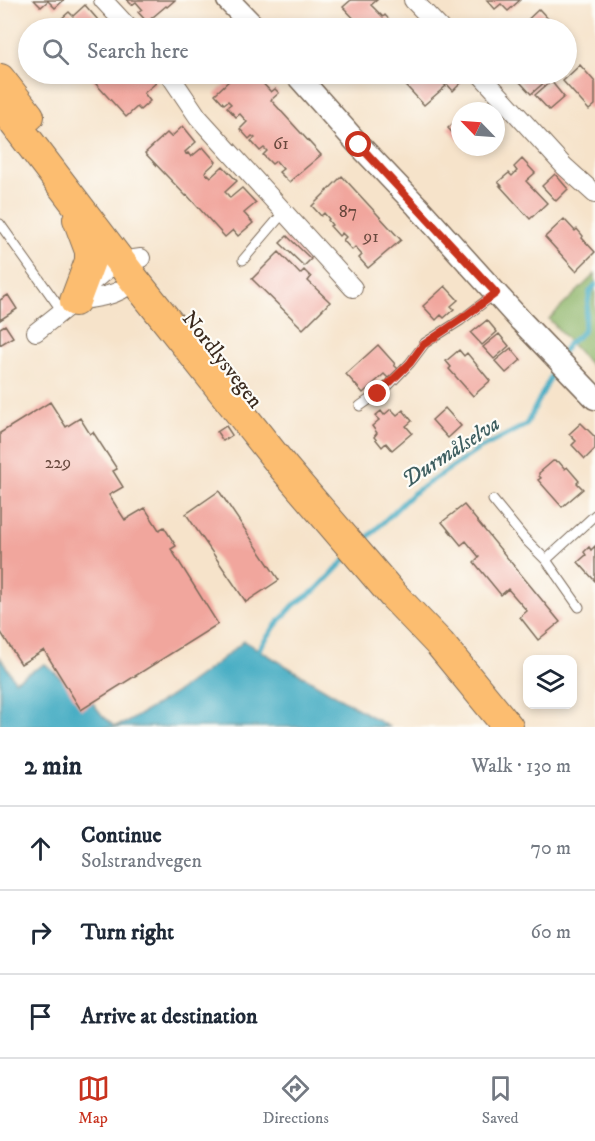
<!DOCTYPE html>
<meta charset="utf-8">
<style>
:root{--surface:#fff;--page:#f6f6f7;--text:#1f2937;--muted:#747a83;--line:#e0e1e3;--accent:#c8321e}
body{margin:0;font-family:"IM FELL DW Pica",serif;background:var(--page);color:var(--text)}
.controls{position:absolute;right:18px;bottom:18px;display:grid;overflow:hidden;border-radius:12px;box-shadow:0 3px 9px #0003}
.controls button{width:54px;height:54px;display:grid;place-items:center;padding:0;border:0;border-bottom:2px solid var(--line);background:var(--surface);color:var(--text);font:30px sans-serif}
.compass{position:absolute;left:451px;top:102px;width:54px;height:54px;border-radius:50%;background:var(--surface);box-shadow:0 3px 9px #0003;rotate:295deg}
.stop{position:absolute;width:18px;height:18px;margin:-14px;border:4px solid #c8321e;border-radius:50%;background:#fff}
.stop.end{background:#c8321e;border-color:#fff;box-shadow:0 2px 6px #0008}
.list{margin:0;padding:0;list-style:none}
h2{display:flex;justify-content:space-between;align-items:center;height:78px;margin:0;padding:0 24px;font-size:26px}
h2 small{font-size:20px;font-weight:400;color:var(--muted)}
.list li{display:grid;grid-template-columns:39px 1fr auto;gap:18px;align-items:center;box-sizing:border-box;height:84px;padding:0 24px;border-top:2px solid var(--line)}
.list b{display:block;font-size:22px;white-space:nowrap}
.list p{margin:0;font-size:20px;white-space:nowrap;color:var(--muted)}
.list em{font-size:20px;font-style:normal;color:var(--muted)}
.icon{flex:none;width:33px;height:33px;fill:none;stroke:currentColor;stroke-width:2;stroke-linecap:round;stroke-linejoin:round}
.map{position:relative;flex:none;width:595px;height:727px;overflow:hidden}
.search{position:absolute;background:var(--surface);box-shadow:0 3px 9px #0003;left:18px;right:18px;top:18px;height:66px;display:flex;align-items:center;gap:15px;box-sizing:border-box;padding:0 21px;border-radius:33px;color:var(--muted);font-size:22px}
.sheet{height:330px;background:var(--surface)}
nav{display:flex;justify-content:space-around;align-items:center;box-sizing:border-box;height:84px;border-top:2px solid var(--line);background:var(--surface);font-size:16px;color:var(--muted)}
nav a{display:grid;justify-items:center;gap:3px}
nav .on{color:var(--accent)}
.map>svg:first-child{display:block}
.forest{fill:#8fb66b;stroke:#657044;stroke-width:1.5}
.water{fill:#43abc2;stroke:#3f6a70;stroke-width:1.5}
.lines{fill:none;stroke-linecap:round;stroke-linejoin:round}
.stream{stroke:#43abc2;stroke-width:5}
.building{fill:#f1a69d}
.service-casing{stroke:#7c6b5a;stroke-width:11}
.minor-casing{stroke:#7c6b5a;stroke-width:20}
.tertiary-casing{stroke:#7c6b5a;stroke-width:25}
.trunk-casing{stroke:#7c6b5a;stroke-width:32}
.service{stroke:#fff;stroke-width:9}
.minor{stroke:#fff;stroke-width:18}
.tertiary{stroke:#fff;stroke-width:22}
.trunk{stroke:#fcbd6f;stroke-width:30}
.route{stroke:#c8321e;stroke-width:8}
.labels{text-anchor:middle;dominant-baseline:central;stroke-width:4.5;stroke-linejoin:round;paint-order:stroke}
.number-label{font-size:18px;fill:#68493e}
.street-label{font-size:21px;fill:#3b2a1e;stroke:#fdfcf7}
.water-label{font-size:22px;font-style:italic;fill:#3e5e60;stroke:#fdfcf7}
</style>
<div class="map">
<svg width="595" height="727" viewBox="0 0 595 727">
<rect width="100%" height="100%" fill="#fdfcf7"/>
<filter id="ink" filterUnits="userSpaceOnUse"><feTurbulence type="fractalNoise" baseFrequency=".0167" numOctaves="2"/><feDisplacementMap in="SourceGraphic" scale="12" xChannelSelector="R" yChannelSelector="G"/><feConvolveMatrix kernelMatrix="1 2 1 2 8 2 1 2 1" color-interpolation-filters="sRGB"/></filter>
<filter id="wash" filterUnits="userSpaceOnUse"><feTurbulence type="fractalNoise" baseFrequency=".008" numOctaves="4" result="noise"/><feDisplacementMap in="SourceGraphic" scale="24" xChannelSelector="R" yChannelSelector="G"/><feGaussianBlur stdDeviation="1.35" result="paint"/><feColorMatrix in="noise" values="0 0 0 0 0 0 0 0 0 0 0 0 0 0 0 0 0 1.4 0 .05"/><feComposite in="paint" operator="in"/></filter>
<g filter="url(#wash)">
<rect width="100%" height="100%" fill="#f6e3ca"/>
<!-- forest -->
<path class="forest" d="M595,274V370L549,319Z"/>
<!-- water -->
<path class="water" d="M244,641L389,727H0V657L15,681L45,664L72,688L89,698L102,715L114,726C125,725 134,718 144,712C180,692 213,667 244,641Z"/>
<g class="lines">
<!-- stream -->
<path class="stream" d="M561,356L567,345L583,332L590,291L595,285
M361,544L412,494L479,449L526,425L557,365
M259,649L276,625L294,605L317,589L348,557"/>
</g>
<g id="blocks">
<!-- building -->
<path class="building" d="M34,0H64L55,8L48,1L41,7Z
M127,0H175L167,7L166,6L147,22L138,12L142,9L136,2L132,5Z
M351,0H377L371,5L383,17L385,15L394,25L390,28H363L343,7Z
M487,0H520L508,11L501,4L495,9Z
M85,5L98,20L89,28H51L69,12L73,16Z
M539,9L551,22L544,28H519Z
M580,65L595,82V105L589,110L563,81Z
M87,74H126L131,78L136,74H148L156,83L144,93L150,101L140,110L137,107L126,117Z
M235,74H254L271,92L275,89L279,93L271,100L321,155L289,182L279,172L283,169L276,161L272,164L263,155L267,151L264,148L260,151L251,141L255,138L252,136L249,139L240,129L247,122L240,114L236,117L227,107L231,104L228,101L224,104L215,94L233,77L232,76Z
M397,74H434L446,86L424,105L396,75Z
M445,74H456L463,81L453,91L441,77Z
M529,74H541L547,80L531,94L520,82Z
M551,81L564,97L549,110L535,95Z
M460,117V141L448,128Z
M183,126L196,142L185,152L186,154L188,153L191,157L203,147L216,162L205,172L207,175L208,174L211,177L223,166L237,181L225,192L228,195L230,198L242,188L256,203L244,213L253,223L238,236L233,230L225,237L187,195L186,196L145,153L167,133L171,137Z
M522,159L535,173L526,181L547,203L530,219L500,186H502L498,182L509,173L512,176L517,171L514,167Z
M555,174L568,189L556,201L542,186Z
M342,176L401,240L368,268L359,258L362,255L355,247L352,250L343,240L346,237L342,233L339,236L330,226L332,225L328,220L329,219L324,213L321,216L312,206Z
M564,219L575,231L577,229L583,236L582,238L595,252L576,271L545,237Z
M287,236L311,259L304,266L280,243Z
M279,252L300,274L304,270L311,277L308,281L330,302L303,329L252,279Z
M445,286L458,300L451,306L454,309L444,318L441,315L436,320L423,306Z
M8,295L17,309L0,320V300Z
M487,320L497,332L482,345L471,333Z
M5,325L13,337L0,345V328Z
M499,334L509,346L494,359L483,347Z
M378,345L395,364L394,365L398,369L388,378L384,374L363,393L346,374Z
M511,348L521,360L506,373L495,361Z
M459,350L464,356L467,353L490,381L473,396L449,369L451,367L446,361Z
M50,402L66,427L80,418L90,434L93,432L117,469L113,471L123,487L109,495L125,520L145,508L159,530L164,527L176,546L171,549L218,624L81,710L44,650L21,664L0,631V433Z
M445,408L461,426L448,438L432,420Z
M391,409L397,415L403,410L412,421L406,426L412,433L392,450L386,443L382,447L374,437L377,433L372,426L379,420L375,416L381,411L384,415Z
M581,423L595,437V449L585,459L572,445L576,441L569,434Z
M226,426L232,435L223,441L217,432Z
M553,461L559,462L565,469L567,467L579,481L577,483L583,489L562,507L538,480L541,478L539,476V473Z
M219,491L279,580L246,602L186,514Z
M464,505L560,622L538,640L520,617L527,611L508,589L501,595L474,562L479,557L466,541L461,545L442,522Z
M595,546V581L578,562L586,555L584,552L589,547L591,550Z"/>
</g>
</g>
<g filter="url(#ink)">
<use href="#blocks" fill-opacity="0" stroke="#7c6b5a" stroke-width="1.5"/>
<g class="lines">
<!-- service casing -->
<g class="service-casing">
<path id="service" d="M0,224L62,311
M243,260L284,212
M360,406L387,387L410,363L425,343L461,320L496,293
M493,500L524,538L546,560L595,515
M546,560L579,607"/>
</g>
<!-- minor casing -->
<g class="minor-casing">
<path id="minor" d="M103,0L129,28
M413,0L440,28
M169,74L198,117L353,288
M480,74L564,166L595,194
M75,301C90,299 119,296 129,284C132,280 134,274 135,270
M36,332L75,301L87,286L105,271L120,261L141,258"/>
</g>
<!-- tertiary casing -->
<g class="tertiary-casing">
<path id="tertiary" d="M228,0L255,28
M296,74L359,145L417,206L521,321L595,398"/>
</g>
<!-- trunk casing -->
<g class="trunk-casing">
<path id="trunk" d="M0,79L29,116
M0,104L132,277L284,468L393,595L440,644L508,727
M75,301L90,261V251L78,219"/>
</g>
<!-- service -->
<use href="#service" class="service"/>
<!-- minor -->
<use href="#minor" class="minor"/>
<!-- tertiary -->
<use href="#tertiary" class="tertiary"/>
<!-- trunk -->
<use href="#trunk" class="trunk"/>
</g>
</g>
<g class="lines" filter="url(#ink)">
<!-- route -->
<path class="route" d="M359,145L496,293L460,320L423,345L410,363L378,394"/>
</g>
<g class="labels">
<!-- number labels -->
<g class="number-label">
<text x="281" y="144">61</text>
<text x="348" y="212">87</text>
<text x="371" y="237">91</text>
<text x="58" y="463">229</text>
</g>
<!-- street labels -->
<g class="street-label">
<text transform="translate(222 360) rotate(52)">Nordlysvegen</text>
</g>
<!-- water labels -->
<g class="water-label">
<text transform="translate(451 452) rotate(-33)">Durmålselva</text>
</g>
</g>
</svg>
<div class="controls">
<button><svg class="icon" aria-label="layers" viewBox="0 0 24 24"><path d="M12 4l9 5-9 5-9-5zM3 14l9 5 9-5"/></svg></button>
</div>
<svg class="compass" viewBox="-18 -18 36 36"><path d="M0-13l5 13h-10z" fill="#e53935"/><path d="M0 13l5-13h-10z" fill="#747a83"/></svg>
<div class="stop" style="left:359px;top:145px"></div>
<div class="stop end" style="left:378px;top:394px"></div>
<div class="search"><svg class="icon" aria-label="search" viewBox="0 0 24 24"><circle cx="10" cy="10" r="6"/><path d="M15 15l6 6"/></svg>Search here</div>
</div>
<section class="sheet">
<h2>2 min<small>Walk · 130 m</small></h2>
<ul class="list">
<li><svg class="icon" aria-label="ahead" viewBox="0 0 24 24"><path d="M12 20V5M6 11l6-6 6 6"/></svg><div><b>Continue</b><p>Solstrandvegen</p></div><em>70 m</em></li>
<li><svg class="icon" aria-label="right" viewBox="0 0 24 24"><path d="M7 20v-9h11M14 6l5 5-5 5"/></svg><div><b>Turn right</b></div><em>60 m</em></li>
<li><svg class="icon" aria-label="arrive" viewBox="0 0 24 24"><path d="M6 21V4h12l-3 4 3 4H6"/></svg><div><b>Arrive at destination</b></div></li>
</ul>
</section>
<nav>
<a class="on"><svg class="icon" aria-label="map" viewBox="0 0 24 24"><path d="M3 6l6-2 6 2 6-2v14l-6 2-6-2-6 2zM9 4v14M15 6v14"/></svg>Map</a>
<a><svg class="icon" aria-label="directions" viewBox="0 0 24 24"><path d="M12 3l9 9-9 9-9-9zM9 14v-3h6M13 9l2 2-2 2"/></svg>Directions</a>
<a><svg class="icon" aria-label="saved" viewBox="0 0 24 24"><path d="M7 4h10v16l-5-4-5 4z"/></svg>Saved</a>
</nav>
